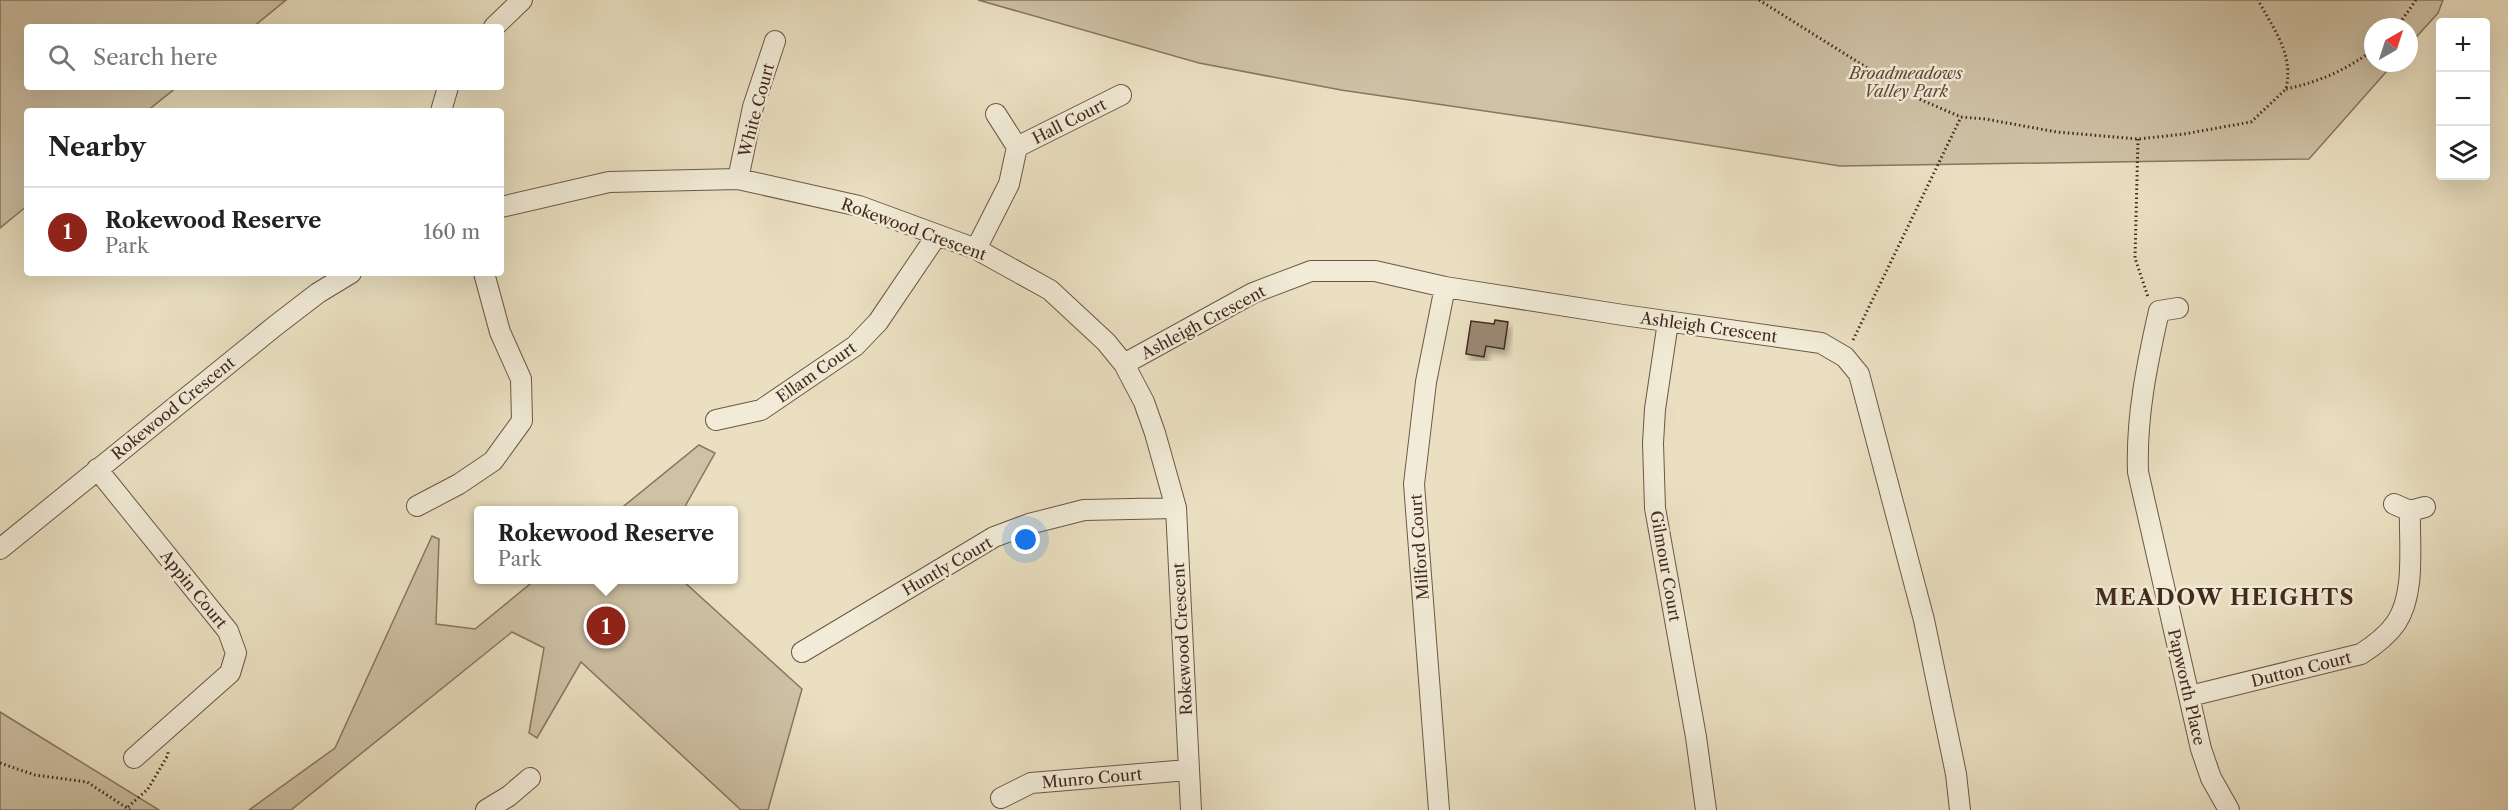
<!DOCTYPE html>
<meta charset="utf-8">
<style>
:root{--surface:#fff;--page:#f6f6f6;--text:#222;--muted:#767676;--line:#e0e0e0;--accent:#8f2418}
body{margin:0;font-family:"Libre Caslon Text",serif;background:var(--page);color:var(--text)}
.controls{position:absolute;right:18px;top:18px;display:grid;overflow:hidden;border-radius:6px;box-shadow:0 6px 24px #0002}
.controls button{width:54px;height:54px;display:grid;place-items:center;padding:0;border:0;border-bottom:2px solid var(--line);background:var(--surface);color:var(--text);font:30px sans-serif}
.compass{position:absolute;left:2364px;top:18px;width:54px;height:54px;border-radius:50%;background:var(--surface);box-shadow:0 6px 24px #0002;rotate:39deg}
.you{position:absolute;left:1026px;top:540px;width:21px;height:21px;margin:-15px;border:4px solid #fff;border-radius:50%;background:#1a73e8;box-shadow:0 0 0 9px #1a73e833}
.badge{display:grid;place-items:center;width:39px;height:39px;border-radius:50%;background:var(--accent);color:#fff;font-size:20px;font-weight:700}
.pin{position:absolute;translate:-50% -50%;border:3px solid #fff;box-shadow:0 2px 6px #0006}
.popup{position:absolute;left:474px;top:506px;width:264px;height:78px;box-sizing:border-box;display:grid;place-content:center;border-radius:6px;background:var(--surface);filter:drop-shadow(0 2px 4px #0005);font-size:20px;white-space:nowrap;color:var(--muted)}
.popup b{font-size:22px;color:var(--text)}
.popup::after{content:'';position:absolute;left:50%;top:100%;margin-left:-12px;border:12px solid transparent;border-top-color:var(--surface)}
.list{margin:0;padding:0;list-style:none}
h2{display:flex;justify-content:space-between;align-items:center;height:78px;margin:0;padding:0 24px;font-size:26px}
h2 small{font-size:20px;font-weight:400;color:var(--muted)}
.list li{display:grid;grid-template-columns:39px 1fr auto;gap:18px;align-items:center;box-sizing:border-box;height:90px;padding:0 24px;border-top:2px solid var(--line)}
.list b{display:block;font-size:22px;white-space:nowrap}
.list p{margin:0;font-size:20px;white-space:nowrap;color:var(--muted)}
.list em{font-size:20px;font-style:normal;color:var(--muted)}
.icon{flex:none;width:33px;height:33px;fill:none;stroke:currentColor;stroke-width:2;stroke-linecap:round;stroke-linejoin:round}
.map{position:relative;flex:none;width:2508px;height:810px;overflow:hidden}
.search{position:absolute;background:var(--surface);box-shadow:0 6px 24px #0002;left:24px;top:24px;width:480px;height:66px;display:flex;align-items:center;gap:15px;box-sizing:border-box;padding:0 21px;border-radius:6px;color:var(--muted);font-size:22px}
.panel{position:absolute;background:var(--surface);box-shadow:0 6px 24px #0002;left:24px;top:108px;width:480px;height:168px;border-radius:6px}
.map>svg:first-child{display:block}
.green{fill:#cec1a5;stroke:#887562;stroke-width:1.5}
.building{fill:#9a8873;stroke:#43291e;stroke-width:1.5;filter:url(#shadow)}
.lines{fill:none;stroke-linecap:round;stroke-linejoin:round}
.minor-casing{stroke:#6d5747;stroke-width:22}
.path{stroke:#43291e;stroke-width:3;stroke-dasharray:1.5 3;stroke-linecap:butt}
.minor{stroke:#f1ebd7;stroke-width:20}
.labels{text-anchor:middle;dominant-baseline:central;stroke-width:5;stroke-linejoin:round;paint-order:stroke}
.park-label{font-size:16px;font-style:italic;fill:#5f4739;stroke:#f1ebd7}
.street-label{font-size:16px;fill:#43291e;stroke:#f1ebd7}
.district-label{font-size:22px;font-weight:bold;letter-spacing:1.5px;fill:#43291e;stroke:#f1ebd7}
</style>
<div class="map">
<svg width="2508" height="810" viewBox="0 0 2508 810">
<defs>
<filter id="shadow"><feDropShadow dx="3.5" dy="6" stdDeviation="3" flood-color="#0004"/></filter>
</defs>
<rect width="100%" height="100%" fill="#eae0c1"/>
<filter id="stains"><feTurbulence type="fractalNoise" baseFrequency=".00333" numOctaves="4"/><feColorMatrix values="0 0 0 0 .2 0 0 0 0 .09 0 0 0 0 .02 0 0 0 .5 -.17"/></filter>
<radialGradient id="worn" r=".72"><stop offset=".6" stop-color="#630" stop-opacity="0"/><stop offset="1" stop-color="#630" stop-opacity=".3"/></radialGradient>
<!-- green -->
<path class="green" d="M0,0H286L253,27H27V87H177L147,111H27V206L0,228Z
M978,0H2443L2438,13L2409,45V27H2373V63H2394L2309,159L1840,166L1561,122L1341,90L1199,63Z
M699,445L715,453L683,510H619Z
M432,536L439,539L436,624L475,629L535,580H682L802,689L768,810H741L581,662L537,738L529,733L544,648L512,632L291,810H249L335,748Z
M0,712L159,810H0Z"/>
<!-- building -->
<path class="building" d="M1495,320L1508,322L1504,349L1486,346L1484,357L1466,354L1471,321L1494,324Z"/>
<g class="lines">
<!-- minor casing -->
<g class="minor-casing">
<path id="minor" d="M494,27L522,0
M441,111L448,87
M996,114L1017,147L1121,95
M738,179L753,107L775,41
M501,207L609,182L738,179L859,206L976,249L1050,290L1106,342L1124,364L1144,402L1155,433L1176,508L1191,810
M976,249L1009,184L1017,147
M2159,311C2147,364 2136,417 2138,472L2201,749L2211,778L2229,810
M2159,311L2178,308
M1668,322L1655,409L1653,443L1655,508L1696,737L1706,810
M1124,364L1253,293L1311,271H1375L1445,287L1623,315L1821,343L1845,357L1859,374L1924,620L1956,774L1960,810
M716,420L761,410L855,346L878,322L937,235
M97,469L228,631L236,653L230,673L134,758
M2394,504L2410,511L2425,507
M417,506L459,484L493,461L522,421L521,379L500,332L484,273
M0,549L275,326L318,293L351,273
M802,652L994,537L1029,524L1084,510L1176,508
M2190,696L2361,654C2375,645 2387,636 2396,623C2416,593 2409,545 2410,511
M1001,798L1031,783L1188,770
M486,810L509,796L530,778
M1439,810L1414,484L1426,382L1445,287"/>
</g>
<!-- path -->
<path class="path" d="M1759,0L1912,96L1961,117L1985,119L2057,132L2138,139L2184,134L2251,122L2286,89C2294,54 2274,30 2258,0
M2397,27L2416,0
M2286,89C2319,82 2346,70 2373,50
M2138,139L2135,258L2148,297
M1853,340L1961,117
M0,763L35,775L87,782L130,810
M128,807L148,789L168,755V751"/>
<!-- minor -->
<use href="#minor" class="minor"/>
</g>
<g class="labels">
<!-- park labels -->
<g class="park-label">
<text x="1906" y="73">Broadmeadows<tspan x="1906" dy="18">Valley Park</tspan></text>
</g>
<!-- street labels -->
<g class="street-label">
<text transform="translate(756 110) rotate(-75)">White Court</text>
<text transform="translate(1069 121) rotate(-27)">Hall Court</text>
<text transform="translate(914 229) rotate(20)">Rokewood Crescent</text>
<text transform="translate(1203 322) rotate(-28)">Ashleigh Crescent</text>
<text transform="translate(1709 327) rotate(8)">Ashleigh Crescent</text>
<text transform="translate(816 372) rotate(-35)">Ellam Court</text>
<text transform="translate(173 408) rotate(-39)">Rokewood Crescent</text>
<text transform="translate(1419 547) rotate(-94)">Milford Court</text>
<text transform="translate(947 566) rotate(-30)">Huntly Court</text>
<text transform="translate(1666 566) rotate(80)">Gilmour Court</text>
<text transform="translate(194 589) rotate(51)">Appin Court</text>
<text transform="translate(1182 639) rotate(-93)">Rokewood Crescent</text>
<text transform="translate(2301 669) rotate(-14)">Dutton Court</text>
<text transform="translate(2187 687) rotate(77)">Papworth Place</text>
<text transform="translate(1092 778) rotate(-5)">Munro Court</text>
</g>
<!-- district labels -->
<g class="district-label">
<text x="2225" y="597">MEADOW HEIGHTS</text>
</g>
</g>
<rect width="100%" height="100%" filter="url(#stains)"/>
<rect width="100%" height="100%" fill="url(#worn)"/>
</svg>
<div class="controls">
<button>+</button>
<button>−</button>
<button><svg class="icon" aria-label="layers" viewBox="0 0 24 24"><path d="M12 4l9 5-9 5-9-5zM3 14l9 5 9-5"/></svg></button>
</div>
<svg class="compass" viewBox="-18 -18 36 36"><path d="M0-13l5 13h-10z" fill="#e53935"/><path d="M0 13l5-13h-10z" fill="#767676"/></svg>
<div class="you"></div>
<div class="pin badge" style="left:606px;top:626px">1</div>
<div class="popup"><b>Rokewood Reserve</b>Park</div>
<div class="search"><svg class="icon" aria-label="search" viewBox="0 0 24 24"><circle cx="10" cy="10" r="6"/><path d="M15 15l6 6"/></svg>Search here</div>
<section class="panel">
<h2>Nearby<small></small></h2>
<ul class="list">
<li><span class="badge">1</span><div><b>Rokewood Reserve</b><p>Park</p></div><em>160 m</em></li>
</ul>
</section>
</div>
